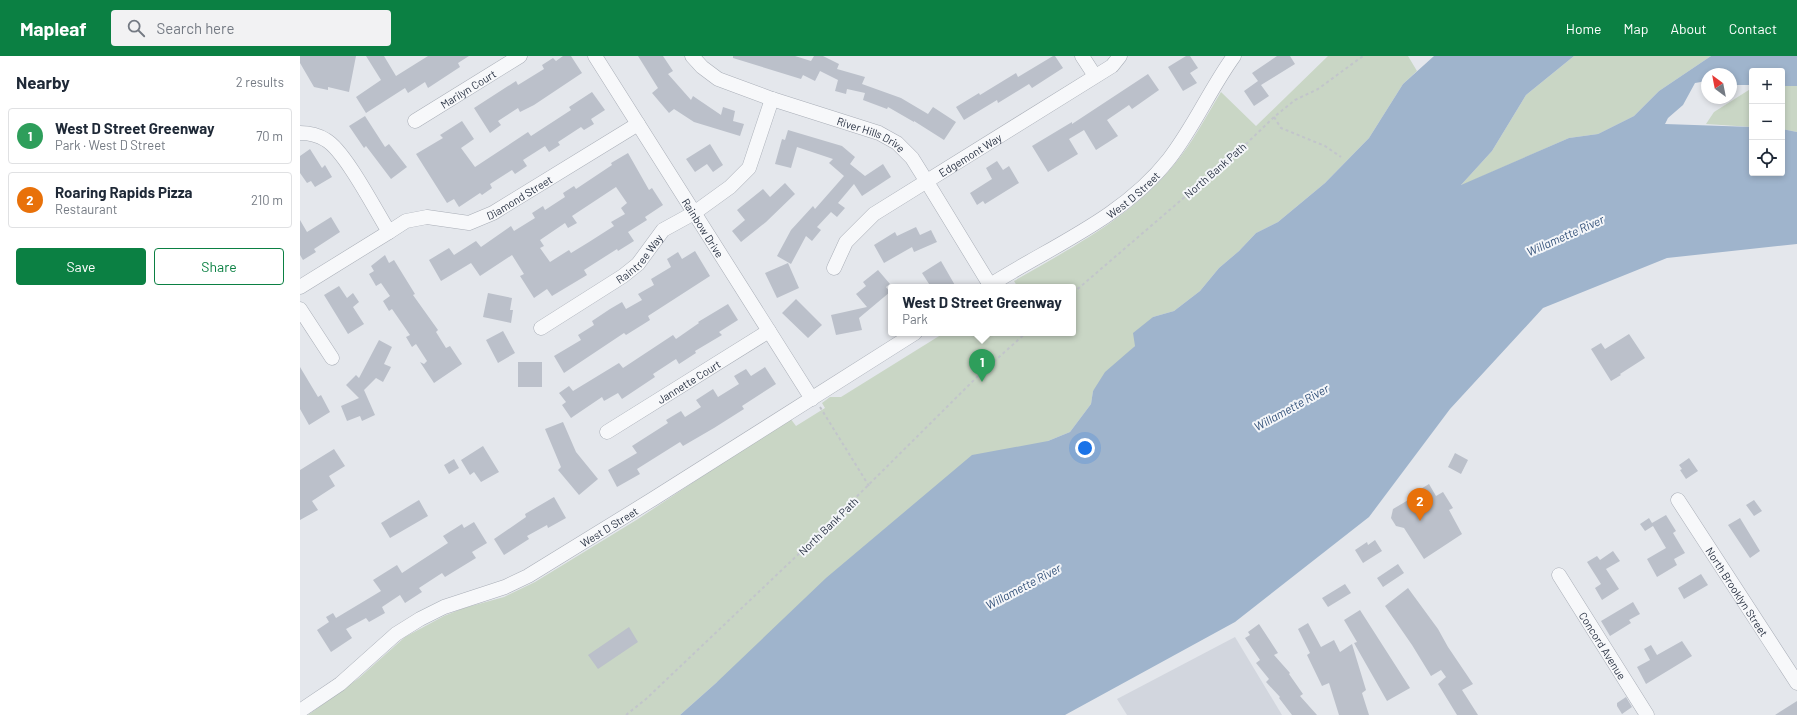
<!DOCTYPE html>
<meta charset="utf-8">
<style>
:root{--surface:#fff;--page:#f2f2f3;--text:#1f2937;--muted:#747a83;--line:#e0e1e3;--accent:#0b8043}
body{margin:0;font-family:Barlow,sans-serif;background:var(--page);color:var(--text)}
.controls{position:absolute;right:12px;top:12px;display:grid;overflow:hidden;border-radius:4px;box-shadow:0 2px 6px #0003}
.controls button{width:36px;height:36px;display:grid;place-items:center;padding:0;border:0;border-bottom:1px solid var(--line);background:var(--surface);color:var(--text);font:20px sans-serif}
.compass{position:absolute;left:1401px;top:12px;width:36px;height:36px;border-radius:50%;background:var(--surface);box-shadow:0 2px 6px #0003;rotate:328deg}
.you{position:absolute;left:785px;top:392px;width:14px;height:14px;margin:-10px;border:3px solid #fff;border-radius:50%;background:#1a73e8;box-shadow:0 0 0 6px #1a73e833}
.badge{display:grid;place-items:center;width:26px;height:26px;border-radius:50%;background:var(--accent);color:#fff;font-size:13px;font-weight:700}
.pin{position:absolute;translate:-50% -33px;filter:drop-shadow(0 1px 2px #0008)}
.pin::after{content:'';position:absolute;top:21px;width:14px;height:12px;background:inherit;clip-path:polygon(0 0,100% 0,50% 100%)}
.popup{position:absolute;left:588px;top:228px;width:188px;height:52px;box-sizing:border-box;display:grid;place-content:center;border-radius:4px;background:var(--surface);filter:drop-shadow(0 1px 3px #0005);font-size:13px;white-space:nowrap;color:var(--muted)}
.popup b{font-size:15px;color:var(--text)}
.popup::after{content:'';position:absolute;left:50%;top:100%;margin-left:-8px;border:8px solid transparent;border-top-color:var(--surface)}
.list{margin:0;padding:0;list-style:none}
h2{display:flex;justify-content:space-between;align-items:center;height:52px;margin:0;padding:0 16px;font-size:17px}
h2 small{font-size:13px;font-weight:400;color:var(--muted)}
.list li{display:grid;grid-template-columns:26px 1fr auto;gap:12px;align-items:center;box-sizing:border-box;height:56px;margin:0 8px 8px;padding:0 8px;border:1px solid var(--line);border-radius:4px}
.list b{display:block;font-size:15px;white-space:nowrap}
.list p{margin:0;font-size:13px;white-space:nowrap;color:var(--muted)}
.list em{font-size:13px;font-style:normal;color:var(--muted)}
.actions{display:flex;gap:8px;padding:12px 16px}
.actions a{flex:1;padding:9px 0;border:1px solid var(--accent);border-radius:4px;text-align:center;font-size:14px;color:var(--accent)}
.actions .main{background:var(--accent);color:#fff}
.icon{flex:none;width:22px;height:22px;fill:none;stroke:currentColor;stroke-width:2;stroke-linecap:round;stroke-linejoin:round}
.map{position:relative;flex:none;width:1497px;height:659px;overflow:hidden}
header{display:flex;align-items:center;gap:24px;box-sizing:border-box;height:56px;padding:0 20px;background:var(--accent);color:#fff}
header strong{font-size:19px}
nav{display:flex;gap:22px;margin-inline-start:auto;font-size:14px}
.search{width:280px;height:36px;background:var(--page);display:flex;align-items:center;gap:10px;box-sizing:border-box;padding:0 14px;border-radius:4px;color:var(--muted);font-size:15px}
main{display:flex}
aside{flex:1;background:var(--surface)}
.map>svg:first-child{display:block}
.built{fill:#d2d6de}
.green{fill:#c9d6c5}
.water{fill:#9fb4cc}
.building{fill:#bbc0ca;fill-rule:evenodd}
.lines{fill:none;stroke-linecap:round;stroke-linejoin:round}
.minor-casing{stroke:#a9aeb7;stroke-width:15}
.path{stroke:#c2c5cb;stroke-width:2;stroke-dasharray:3 3;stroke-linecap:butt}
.minor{stroke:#f7f8fa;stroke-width:14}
.labels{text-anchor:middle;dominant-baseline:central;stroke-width:4;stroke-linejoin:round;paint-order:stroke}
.street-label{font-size:11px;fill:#2b3445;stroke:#f4f6f9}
.water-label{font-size:12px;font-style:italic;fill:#34527a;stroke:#f4f6f9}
</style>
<header>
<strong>Mapleaf</strong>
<div class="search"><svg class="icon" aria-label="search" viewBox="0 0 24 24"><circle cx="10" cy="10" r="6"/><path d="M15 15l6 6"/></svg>Search here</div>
<nav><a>Home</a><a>Map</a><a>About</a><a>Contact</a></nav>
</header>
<main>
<aside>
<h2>Nearby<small>2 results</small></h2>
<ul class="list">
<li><span class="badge" style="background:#2e9e5b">1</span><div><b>West D Street Greenway</b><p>Park · West D Street</p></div><em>70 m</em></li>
<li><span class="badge" style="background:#e8710a">2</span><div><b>Roaring Rapids Pizza</b><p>Restaurant</p></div><em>210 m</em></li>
</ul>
<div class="actions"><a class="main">Save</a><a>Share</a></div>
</aside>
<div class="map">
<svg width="1497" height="659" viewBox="0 0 1497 659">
<rect width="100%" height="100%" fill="#e4e7ec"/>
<!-- built -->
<path class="built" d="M935,581L982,659H827L817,643Z"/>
<!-- green -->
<path class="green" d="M1028,0H1108L1117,15L1103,28L1069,82L1025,127L978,166L956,177L939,195L919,212L900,235L874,255L853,261L835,290L793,335L791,348L770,376L748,385L416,627L380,659H8L59,622L105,581L144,560L164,552L204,541L235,526L338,463L490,362L496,370L525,352L522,347L530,341H541L644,277H773V231H716L717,230L714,225C771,192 830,162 873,110C892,88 905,62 921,36L956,70Z
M1274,0H1411L1359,35L1334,60L1298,78L1269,82L1160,130L1192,95L1226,39Z
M1482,30H1497V76L1482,73Z
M1452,32V71L1406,68L1414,56Z"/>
<!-- water -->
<path class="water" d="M1134,0H1274L1226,39L1192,95L1161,129L1269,82L1298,78L1334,60L1359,35L1411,0H1497V30H1482V15H1452V29H1431V18H1407V25L1395,27L1383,49L1368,62L1365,68L1452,71V117H1482V73L1497,76V188L1367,202L1243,252L1150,353L1069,461L935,566L765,659H380L416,627L526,522L672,399L748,385L770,376L791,348L793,335L805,316L835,290L833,277L853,261L874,255L900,235L919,212L939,195L956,177L978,166L1025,127L1069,82L1103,28Z"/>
<!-- building -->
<path class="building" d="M0,0H56L49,36L28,31V34L14,31L0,7Z
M66,0H84L96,20L128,0H169L158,7L160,11L128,32L125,26L108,37L105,32L66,57L56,41L81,24Z
M263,0H271L282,17L234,49L220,56L218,52L198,65L201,69L190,77L174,52L216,25L218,29L244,13L242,9L253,2L256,5Z
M338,0H363L373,15L368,18L391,44L393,40L421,59L423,51L435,55L433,65L444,68L440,80L394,66L374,53L369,57L352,37L358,32Z
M433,0H495L511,5L514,0H523L539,8L537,13L565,21L562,28L601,42L628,58L633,51L656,66L644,84L614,65V66L588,51L587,53L563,44L565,37L547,33L546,38L535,35L538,24L520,15L515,25L503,19L501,23L433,2Z
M753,0H755L763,12L732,32L729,28L698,47L697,44L664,64L656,51L679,37L680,39L716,17L718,21Z
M886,0H890L898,12L890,17L897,27L883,35L868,11Z
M977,0H990L995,8L961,29L969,40L954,50L944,35L958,25L952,17Z
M848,18L859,34L832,53L829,49L807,64L818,80L796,94L784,74L769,83L778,98L748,116L732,90L772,66V68Z
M292,36L305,54L291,63L294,68L284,74L281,71L258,86L260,89L249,96L245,90L223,104L227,110L215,118L212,114L190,128L192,132L182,139L180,137L159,151L154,143L147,147L116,98L143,82L140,79L162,65L174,83L161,92L175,111L228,76L231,80L271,54L269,51Z
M65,60L85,91L89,88L107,111L91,123L66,90L64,92L49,70Z
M488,74L542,90L555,101L550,108L565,120L583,108L591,121L562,140L554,128L538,147L545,152L537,161L531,156L517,171L521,174L512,185L506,180L491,208L477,200L491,174L513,150L515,153L544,120L529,107L533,103L497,91L491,112L475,108L482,83L485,84Z
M410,88L423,109L413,116L407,108L395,116L386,103Z
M10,93L22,112L25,109L32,121L15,131L11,125L7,127L0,117V100Z
M328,97L349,134L352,132L363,149L345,161L347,164L328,176L334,185L318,195L317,193L284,214L287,219L252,240L247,233L234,242L220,220L224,218L212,199L180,220L171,207L141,225L129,204L149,192L154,199L176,185L181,191L211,170L214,175L235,162L232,157L243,150L245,154L265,141L263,137L274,130L276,133L312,109L311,107ZM316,131L327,147L321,152L325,158L311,166L314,170L289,186L271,197L269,194L250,206L240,192L244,190L240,184L265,167L268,172L277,167L272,160Z
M697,105L703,114L709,110L719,127L685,148L683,145L677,149L670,137L692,123L686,112Z
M485,127L495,138L466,166L441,186L432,175L445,164L437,154L463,133L470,141Z
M31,161L40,176L14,193L16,196L3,204L0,199V164L7,176Z
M616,171L620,179L631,174L637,186L614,196L612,191L584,207L574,189L595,176L597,180Z
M395,195L410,220L348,260L350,264L326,279L324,277L264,317L254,300L281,284L278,279L294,269L292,265L310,253L322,246L326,253L342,244L338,238L354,229L351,223L371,211L367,203L378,196L382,203Z
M85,199L89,207L94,204L115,238L113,239L138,274L136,276L146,292L150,290L162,308L134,327L120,306L124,308L127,305L116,288L112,291L106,281L110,279L92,253L89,255L83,245L90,240L81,227L76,230L69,218L74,215L71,210Z
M641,205L656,231H631L622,217Z
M488,207L499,232L477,242L465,217Z
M578,214L590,228L586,231L590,236L559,262L562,274L536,279L531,259L567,251L556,238L566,230L563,226Z
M39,230L47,242L53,237L59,246L53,251L64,268L48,278L24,239Z
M188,237L212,242L210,254H213L211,267L183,261Z
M496,243L522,269L508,282L482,257Z
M428,248L438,264L419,276L422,279L395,295L396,297L379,308L376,303L353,318L355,321L322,343L318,337L304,345L302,341L271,362L262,349L266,346L259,337L269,330L273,335L319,307L323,312L373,279L376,283L399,267L398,266Z
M203,275L215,297L198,307L186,284Z
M1329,278L1345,302L1320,318L1321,319L1311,325L1291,293L1301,287L1305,293Z
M79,284L92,291L84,308L91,311L83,326L76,322L64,334L75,359L62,365L60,360L47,365L41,350L59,342L46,329L56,319L59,322Z
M218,306H242V331H218Z
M0,311L18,341L21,339L30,356L9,369L0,353Z
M465,311L476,328L442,350L444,353L414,372L383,390L380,386L337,413L340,418L317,431L308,414L337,397L332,390L368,367L366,364L381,355L385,361L401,351L396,344L413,333L418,341L439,328L434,320L446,313L451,320Z
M263,366L276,396L298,423L279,439L258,414L261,411L245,373Z
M183,390L199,416L181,426L174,416L170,419L161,404Z
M34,393L45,410L29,420L35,430L12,445L18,454L0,464V414Z
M1155,397L1168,404L1161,418L1148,411Z
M1389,402L1398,415L1386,423L1380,414L1382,413L1379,409Z
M154,403L159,412L149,418L144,409Z
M1129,428L1136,440L1143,436L1153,452L1149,454L1162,478L1124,503L1104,472L1096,470L1091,462L1093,453L1110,443L1109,440Z
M254,441L266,462L248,472L247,469L227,480L229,483L204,499L194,483L226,461L225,458Z
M119,444L128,460L90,482L81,467Z
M1454,444L1462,455L1454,460L1446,449Z
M1366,459L1376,475L1373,477L1385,497L1374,503L1377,509L1357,521L1347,503L1366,492L1353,470L1345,475L1340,468L1349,462L1352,467Z
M1440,462L1460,495L1450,502L1428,469Z
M174,466L187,487L172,496L176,502L145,521L142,517L119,532L122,536L105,547L100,539L82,551L85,557L69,566L66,562L46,573L52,582L31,596L17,574L29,566L26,561L33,557L36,562L81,535L73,524L97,509L102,517L148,487L143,480L162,468L164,472Z
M1075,484L1082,495L1063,507L1055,494L1067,486L1068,489Z
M1313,495L1320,505L1306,513L1319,533L1302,544L1295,532L1301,528L1287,506L1297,500L1300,504Z
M1098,508L1104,517L1083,531L1077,522Z
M1401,518L1408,529L1384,543L1378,532Z
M1045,528L1051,537L1028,551L1022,542Z
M1108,532L1138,573L1148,591L1173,628L1162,634L1178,659H1157L1138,628L1146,621L1141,614L1131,620L1112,589L1085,550Z
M1333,546L1340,558L1329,564L1331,567L1310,580L1301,565Z
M1060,554L1110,632L1087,645L1054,587L1057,586L1044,564Z
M1008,567L1021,591L1034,584L1040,596L1052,588L1066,634L1062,637L1069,659H1039L1029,627L1022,630L1007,599L1010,597L998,573Z
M959,568L978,597L974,599L990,617L989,618L1003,638L1000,640L1017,659H992L979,642L980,641L966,626L969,623L956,607L960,604L945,582L950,579L948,576Z
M329,571L338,586L298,613L288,599Z
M1382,585L1392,600L1346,628L1337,611L1350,604L1344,593L1351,589L1357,599Z
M1326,641L1332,651L1322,658L1317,650V647Z
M1497,645V659H1475Z"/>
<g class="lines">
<!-- minor casing -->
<g class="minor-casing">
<g id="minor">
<path id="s1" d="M295,0L512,343"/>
<path id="s2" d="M392,0L402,11L418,23L472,43L579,77L597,87L612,102L627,126L690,229"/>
<path d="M782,0L795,20"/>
<path id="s3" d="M115,65L220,0"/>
<path id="s4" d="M0,77C10,77 18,79 26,84C45,95 76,155 89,176L106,165L127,161L169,167L193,157L338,68"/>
<path id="s5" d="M534,212L546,186L574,158L812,10L820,0"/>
<path d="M0,231L89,176"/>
<path id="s6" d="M687,231C749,191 822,163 869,103C894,71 910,33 934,0"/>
<path d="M0,253L32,302"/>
<path id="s7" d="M241,272L323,220L338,208L363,174L394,157L430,131L449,112L472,43"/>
<path id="s8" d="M307,376L469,275"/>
<path id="s9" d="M1378,444L1497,627"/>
<path id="s10" d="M1259,519L1347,659"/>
<path id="s11" d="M0,655L40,628L96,578L120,563L144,551L205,531L228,520L353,443L615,277"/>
</g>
</g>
<!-- path -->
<path class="path" d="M974,61L981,72L1025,90L1041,101
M773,237L944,90L974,61L995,44L1018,33L1063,0
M718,277L721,282
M520,351L569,430
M326,659L346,643L506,491L679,319L726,277"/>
<!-- minor -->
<use href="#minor" class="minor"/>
</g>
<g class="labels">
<!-- street labels -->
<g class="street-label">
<text stroke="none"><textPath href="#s3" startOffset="62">Marilyn Court</textPath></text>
<text stroke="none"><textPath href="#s2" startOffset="198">River Hills Drive</textPath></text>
<text stroke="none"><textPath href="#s5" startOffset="181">Edgemont Way</textPath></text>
<text transform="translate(915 114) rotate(-41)">North Bank Path</text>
<text stroke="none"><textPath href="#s6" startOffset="173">West D Street</textPath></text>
<text stroke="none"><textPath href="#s4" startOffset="280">Diamond Street</textPath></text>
<text stroke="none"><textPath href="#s1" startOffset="203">Rainbow Drive</textPath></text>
<text stroke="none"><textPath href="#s7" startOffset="121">Raintree Way</textPath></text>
<text stroke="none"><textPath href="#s8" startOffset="96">Jannette Court</textPath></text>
<text transform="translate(528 470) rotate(-44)">North Bank Path</text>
<text stroke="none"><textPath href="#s11" startOffset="363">West D Street</textPath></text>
<text stroke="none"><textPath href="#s9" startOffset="109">North Brooklyn Street</textPath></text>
<text stroke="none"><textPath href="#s10" startOffset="83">Concord Avenue</textPath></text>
</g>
<!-- water labels -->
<g class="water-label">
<text transform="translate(1265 179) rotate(-24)">Willamette River</text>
<text transform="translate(991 351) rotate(-29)">Willamette River</text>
<text transform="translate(723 530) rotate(-28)">Willamette River</text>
</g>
</g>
</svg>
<div class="controls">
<button>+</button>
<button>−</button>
<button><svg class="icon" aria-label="locate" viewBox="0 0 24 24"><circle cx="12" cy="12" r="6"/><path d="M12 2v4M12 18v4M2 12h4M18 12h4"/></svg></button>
</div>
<svg class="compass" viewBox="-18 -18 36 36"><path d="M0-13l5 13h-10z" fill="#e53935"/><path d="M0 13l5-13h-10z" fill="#747a83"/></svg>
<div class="you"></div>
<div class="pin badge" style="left:682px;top:326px;background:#2e9e5b">1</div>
<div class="popup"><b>West D Street Greenway</b>Park</div>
<div class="pin badge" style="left:1120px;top:465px;background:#e8710a">2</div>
</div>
</main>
